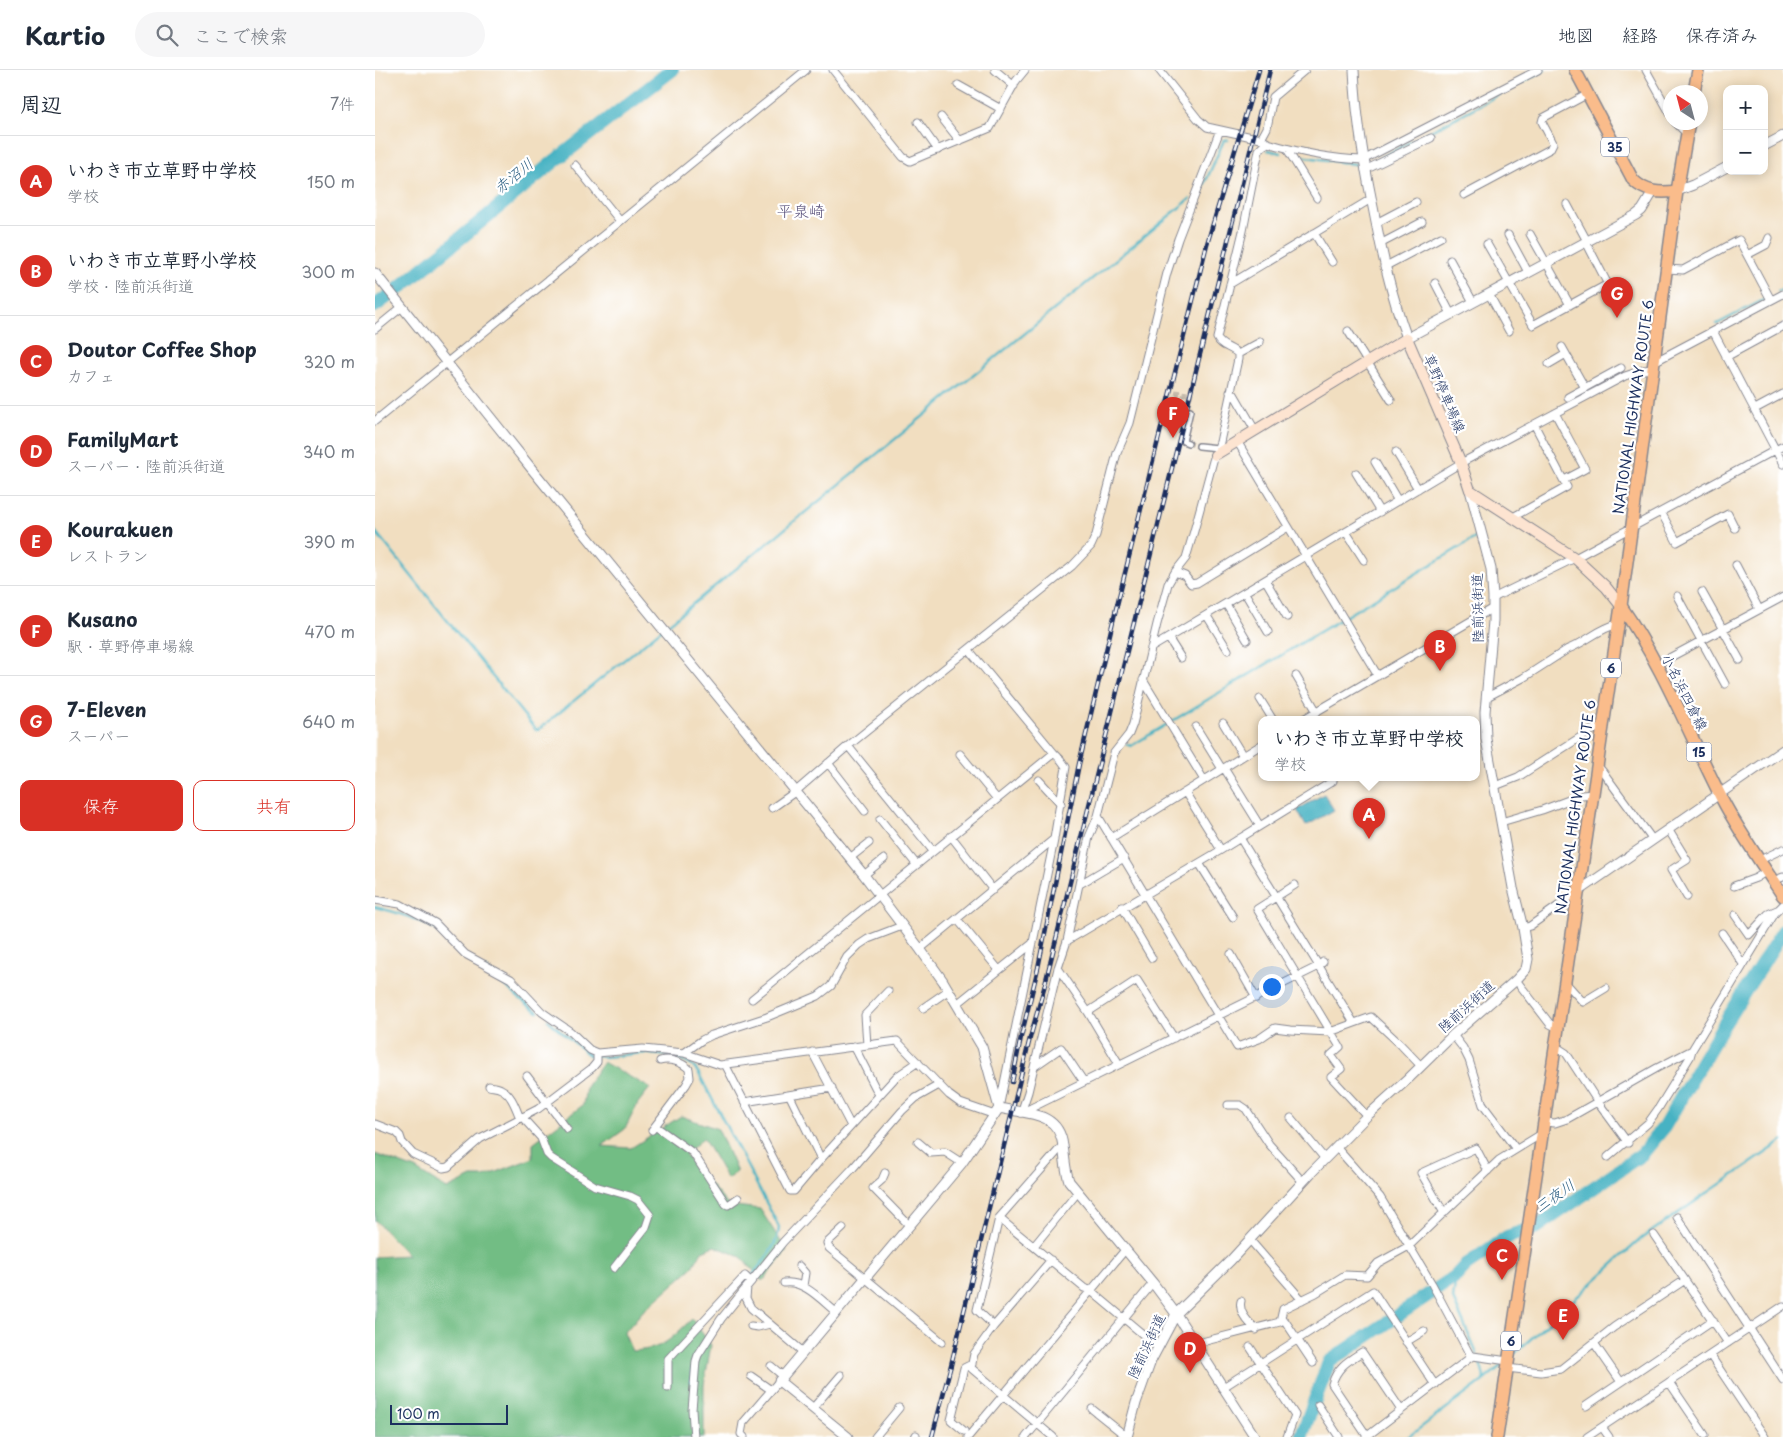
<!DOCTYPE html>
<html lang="ja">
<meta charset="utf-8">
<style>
:root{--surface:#fff;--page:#f6f6f7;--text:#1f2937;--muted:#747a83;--line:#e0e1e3;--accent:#d93025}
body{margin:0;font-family:"Playpen Sans","Klee One",sans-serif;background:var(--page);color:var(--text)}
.controls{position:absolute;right:15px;top:15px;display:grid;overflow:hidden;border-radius:10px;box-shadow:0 2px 12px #0003}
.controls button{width:45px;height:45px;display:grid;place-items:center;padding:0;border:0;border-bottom:1px solid var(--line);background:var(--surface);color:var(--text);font:25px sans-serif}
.compass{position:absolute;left:1288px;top:15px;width:45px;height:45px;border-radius:50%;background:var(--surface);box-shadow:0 2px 12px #0003;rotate:324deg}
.scale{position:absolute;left:15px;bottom:12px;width:118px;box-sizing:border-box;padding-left:5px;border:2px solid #1b2f5e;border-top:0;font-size:14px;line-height:18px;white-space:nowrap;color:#1b2f5e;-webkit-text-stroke:4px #fff;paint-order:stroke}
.you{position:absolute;left:896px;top:916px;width:18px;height:18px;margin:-12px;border:4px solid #fff;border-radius:50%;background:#1a73e8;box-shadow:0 0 0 8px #1a73e833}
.badge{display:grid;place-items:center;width:32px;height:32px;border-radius:50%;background:var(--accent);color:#fff;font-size:16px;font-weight:700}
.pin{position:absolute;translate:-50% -41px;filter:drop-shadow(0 1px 2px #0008)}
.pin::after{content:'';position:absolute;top:26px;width:18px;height:15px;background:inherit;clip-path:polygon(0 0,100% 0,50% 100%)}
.popup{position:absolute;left:883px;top:646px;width:222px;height:65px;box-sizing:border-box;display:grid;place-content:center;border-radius:10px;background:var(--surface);filter:drop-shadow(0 1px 4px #0005);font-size:16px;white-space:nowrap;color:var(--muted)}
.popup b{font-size:19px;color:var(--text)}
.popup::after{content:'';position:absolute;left:50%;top:100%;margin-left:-10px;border:10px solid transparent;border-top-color:var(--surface)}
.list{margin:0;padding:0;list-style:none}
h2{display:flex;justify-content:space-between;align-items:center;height:65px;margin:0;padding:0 20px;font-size:21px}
h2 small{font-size:16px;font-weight:400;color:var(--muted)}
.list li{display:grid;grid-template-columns:32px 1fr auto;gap:15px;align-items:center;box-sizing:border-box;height:90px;padding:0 20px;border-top:1px solid var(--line)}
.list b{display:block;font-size:19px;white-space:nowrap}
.list p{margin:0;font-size:16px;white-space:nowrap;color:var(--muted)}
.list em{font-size:16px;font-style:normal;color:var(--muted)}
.actions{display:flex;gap:10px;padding:15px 20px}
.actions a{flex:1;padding:11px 0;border:1px solid var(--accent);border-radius:10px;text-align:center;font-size:18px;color:var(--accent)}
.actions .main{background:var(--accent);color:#fff}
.icon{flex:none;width:28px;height:28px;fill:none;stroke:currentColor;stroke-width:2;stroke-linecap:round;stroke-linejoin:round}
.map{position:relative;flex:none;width:1408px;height:1367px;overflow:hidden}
header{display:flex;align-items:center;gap:30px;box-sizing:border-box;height:70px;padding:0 25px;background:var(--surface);border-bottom:1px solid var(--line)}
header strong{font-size:24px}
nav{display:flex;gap:28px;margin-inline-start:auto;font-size:18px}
.search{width:350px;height:45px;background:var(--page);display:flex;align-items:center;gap:12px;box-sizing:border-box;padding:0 18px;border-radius:28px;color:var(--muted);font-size:19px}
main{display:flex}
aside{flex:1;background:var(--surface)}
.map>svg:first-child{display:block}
.forest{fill:#72bd84;stroke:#467671}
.water{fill:#46b2c3;stroke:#307090}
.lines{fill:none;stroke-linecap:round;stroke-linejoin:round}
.stream{stroke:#46b2c3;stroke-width:2.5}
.river{stroke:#46b2c3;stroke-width:14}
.pedestrian-tunnel{stroke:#c6bbac;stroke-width:5;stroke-dasharray:5 2.5;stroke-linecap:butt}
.pedestrian-casing{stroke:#86868f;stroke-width:8}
.minor-casing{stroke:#86868f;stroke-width:9}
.tertiary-casing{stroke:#86868f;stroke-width:11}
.secondary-casing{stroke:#86868f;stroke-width:12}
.primary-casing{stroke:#86868f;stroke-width:14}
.trunk-casing{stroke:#86868f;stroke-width:14}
.pedestrian{stroke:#fff;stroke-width:5}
.minor{stroke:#fff;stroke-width:7}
.tertiary{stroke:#fff;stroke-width:9}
.secondary{stroke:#fde4d1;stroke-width:10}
.primary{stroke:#fabc8b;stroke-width:11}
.trunk{stroke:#fabc8b;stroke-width:11}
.rail-casing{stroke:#1b2f5e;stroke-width:4.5}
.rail{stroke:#fff;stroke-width:2.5;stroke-dasharray:8;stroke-linecap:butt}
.labels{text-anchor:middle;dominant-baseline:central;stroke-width:4.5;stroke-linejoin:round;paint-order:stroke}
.shield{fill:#fff;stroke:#5f6d8e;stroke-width:1}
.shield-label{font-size:12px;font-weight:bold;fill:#1b2f5e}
.street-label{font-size:14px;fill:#1b2f5e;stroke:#fff}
.water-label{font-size:15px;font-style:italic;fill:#2a5d81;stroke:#fff}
.quarter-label{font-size:16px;fill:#59517b;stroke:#fff}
</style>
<header>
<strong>Kartio</strong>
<div class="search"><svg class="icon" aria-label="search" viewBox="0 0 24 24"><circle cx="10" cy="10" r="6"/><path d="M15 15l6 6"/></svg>ここで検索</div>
<nav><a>地図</a><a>経路</a><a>保存済み</a></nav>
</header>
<main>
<aside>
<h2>周辺<small>7件</small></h2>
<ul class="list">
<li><span class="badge">A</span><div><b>いわき市立草野中学校</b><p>学校</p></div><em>150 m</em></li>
<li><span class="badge">B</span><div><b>いわき市立草野小学校</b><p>学校 · 陸前浜街道</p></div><em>300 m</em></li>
<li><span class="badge">C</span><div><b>Doutor Coffee Shop</b><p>カフェ</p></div><em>320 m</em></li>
<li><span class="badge">D</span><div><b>FamilyMart</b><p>スーパー · 陸前浜街道</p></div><em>340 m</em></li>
<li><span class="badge">E</span><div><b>Kourakuen</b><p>レストラン</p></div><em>390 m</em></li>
<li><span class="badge">F</span><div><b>Kusano</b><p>駅 · 草野停車場線</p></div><em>470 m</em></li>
<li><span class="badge">G</span><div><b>7-Eleven</b><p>スーパー</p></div><em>640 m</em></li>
</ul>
<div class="actions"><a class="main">保存</a><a>共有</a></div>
</aside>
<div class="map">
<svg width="1408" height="1367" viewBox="0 0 1408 1367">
<rect width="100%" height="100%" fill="#fff"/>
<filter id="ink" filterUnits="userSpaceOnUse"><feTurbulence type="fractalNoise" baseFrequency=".02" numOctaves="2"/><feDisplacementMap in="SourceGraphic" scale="10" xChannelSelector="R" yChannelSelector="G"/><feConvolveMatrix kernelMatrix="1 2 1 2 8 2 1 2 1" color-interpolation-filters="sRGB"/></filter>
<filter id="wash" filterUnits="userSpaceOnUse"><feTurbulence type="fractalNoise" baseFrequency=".0096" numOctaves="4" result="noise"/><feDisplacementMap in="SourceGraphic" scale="20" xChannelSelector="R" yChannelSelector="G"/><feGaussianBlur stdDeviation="1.12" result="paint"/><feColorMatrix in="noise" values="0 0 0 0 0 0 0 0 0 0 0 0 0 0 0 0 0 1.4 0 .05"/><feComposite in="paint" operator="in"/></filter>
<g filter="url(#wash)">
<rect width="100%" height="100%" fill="#f1dec0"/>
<!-- forest -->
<path class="forest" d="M228,992L275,1018L263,1033L250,1059L227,1076L256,1078L306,1046L343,1059L362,1102L352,1109L328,1068L310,1085L353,1135L385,1139L412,1181L388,1211L366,1187L340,1176L327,1181L318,1197L268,1241L249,1263L257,1281C290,1279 294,1270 317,1249L336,1275L329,1315V1367H0V1187L33,1185L0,1150V1084L40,1099L72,1119L97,1107H109L158,1088V1073L208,1035L211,1017Z"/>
<!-- water -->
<path class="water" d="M949,724L959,740L931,756L922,740Z"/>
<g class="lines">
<!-- stream -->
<path class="stream" d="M893,80L906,83
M925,86L986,95
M996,93L1170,0
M824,123L827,120L849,70H853
M1403,221L1408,219
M1342,254L1392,228
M0,461L160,659L163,660L815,129
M751,674L756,676L1100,468
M0,837C22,842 45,850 64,861
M111,899L144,928L163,942
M173,950L214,985L230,987L267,983L295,986L308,990L319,997L324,1004L404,1157C403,1177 386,1194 374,1209
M1081,1206L1078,1229L1102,1284
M1139,1284L1267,1168L1408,1071
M1108,1311L1128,1294
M316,1313L317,1299
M1033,1367L1108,1311L1109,1307L1104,1289"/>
<!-- river -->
<path class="river" d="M0,236L27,216L181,90L297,0
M926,1367L954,1292L1081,1206L1090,1196L1132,1167L1162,1157L1267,1084L1289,1057L1346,959L1408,861"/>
</g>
</g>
<g filter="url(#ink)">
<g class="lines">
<!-- pedestrian-tunnel -->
<path class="pedestrian-tunnel" d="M800,322L818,325
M813,373L824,376"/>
<!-- pedestrian casing -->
<g class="pedestrian-casing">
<path id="pedestrian" d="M813,373L808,371L815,341
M824,376L843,378"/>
</g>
<!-- minor casing -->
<g class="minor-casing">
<path id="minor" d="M458,0L528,87L535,91L615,58L641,11L650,0
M620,0L639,16
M784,0L823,49L832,57L886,69L893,73
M1271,0L1296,45
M583,15L626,39
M566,47L585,71
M543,52L563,80
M1300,52L1312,64
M886,69L892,58L898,27L930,0
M912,79L942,128
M200,95L245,151
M990,100L1056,68
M1089,125L1175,79L1178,73L1167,52L1168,48L1213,24
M1192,134L1212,171
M1001,153L1041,132
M939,163L957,192
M1155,164L1195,235
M1133,165L1153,202
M1211,172L1241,230
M1005,174L1047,152
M1112,174L1158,255L1233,214
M1372,185L1391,175L1394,168
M1075,190L1098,232
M1009,197L1066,167
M1292,199L1308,200L1364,170L1396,230
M1060,213L1076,244
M855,214L996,129
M1114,224L1134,261
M0,259L27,237
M973,261L1016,330
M1338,261L1408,394
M1187,277L1210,318
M863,284L885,272
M1351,287L1408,256
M1279,292L1408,224
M1174,294L1191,284
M855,322L859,324L880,360
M1193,327L1246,298
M1380,339L1408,324
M1180,343L1210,399L1189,410
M0,351L431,0
M862,371L1003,606
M1021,382L1043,419
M1000,392L1023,431
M981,403L1005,442
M1286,442L1302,472L1353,444L1360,458
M1138,447L1192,417L1159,354
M971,462L989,490
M1361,495L1384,539
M800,502L810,506L816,514L822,513L913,457
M891,511L912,547
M1327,522L1365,590
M870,523L893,562
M1302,526L1350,614
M1118,528L1200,488L1408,376
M851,534L872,570
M832,546L853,580
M794,569L806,588
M776,578L1086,393L1250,306L1268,300L1278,299
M1281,595L1408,527
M921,606L942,642
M768,610L829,710
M1112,627L1148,608L1193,579C1210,573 1224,558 1243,554
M885,629L898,650
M927,650L1118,538
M848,653L868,686
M821,657L847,699
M473,676L558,781
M585,684L622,729
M453,693L490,741
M1222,695L1228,702L1277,769
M849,698L885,756
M664,710L686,734
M1120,716L1143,707L1215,661L1227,657
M810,722L846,780
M397,738L420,722L473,676L697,496L716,476L721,465L742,383L755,353L792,203L803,169L845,60
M723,746L862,977L884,969L900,958L915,960L955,962L996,947L1025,974L1046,996
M505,749L541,794
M1126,752L1167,740L1207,725L1218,724
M1293,759L1312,790L1296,800L1312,827
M576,766L618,820
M736,768L886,675
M865,768L979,953
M475,788L494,773
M1385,790L1408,779
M824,793L858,847
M489,805L509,789
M1398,811L1408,807
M705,814L749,788
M920,815L882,839L965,977L956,985L966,999L956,1007L992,1046
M1359,816L1381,808L1392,801
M0,830L25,834L60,853L90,884L136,909L167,942L196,962L215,980L222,983L268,979L309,983L327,970L337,965L392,947L443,926L456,916L472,887L484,875L493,869L527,856
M747,837L777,888
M1360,845L1374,865L1393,844L1402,840
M582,849L624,900
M1148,858L1155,856L1204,821
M1347,863L1368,894
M692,871L846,780L958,711L956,708
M545,879L679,769L691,697L686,690L679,683L594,580
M856,884L881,928
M683,898L713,942L744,994
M1141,910L1175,954L1183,958
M1190,912L1208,932L1231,918
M377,929L679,683
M582,934L658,873
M548,938L574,920
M713,942L762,910L799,968
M1078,965L1088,978L1094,990L1108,1035L1141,1079
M492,975L490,945L513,921
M479,976L504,1025
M1180,976L1191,983L1223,1032L1253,1073
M437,982L476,1056
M309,983L345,995L522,971L574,1025L585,1033L620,1045
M350,994L415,1121H419L446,1089L521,1007L543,992
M660,996L686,978L709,1012
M152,1006L192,1059
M114,1016C118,1017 123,1017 126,1019C137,1024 141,1039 145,1048
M415,1026L446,1089
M369,1032L457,1018
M853,1035H865L871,1039L894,1074L928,1112
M624,1038L679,770
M646,1043L653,1022L683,898L692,871L714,767L723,746L739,683L754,664L758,654L782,554L793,514L800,502L811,488L819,461L838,391L845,372L863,289V284C857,277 846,277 842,268L868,161L884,80L888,76L893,73C923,82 957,89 988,90L1163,0
M646,1043L944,896L948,892
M147,1047L166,1068L172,1084L176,1088L220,1116L255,1126L263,1130L275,1145L271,1157L239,1198
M916,1048L950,1089
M1169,1052L1180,1053L1192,1049L1282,998L1317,980L1386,866L1400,843L1408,835
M0,1054L21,1062L25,1066L27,1072L38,1084L68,1098L73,1097L105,1069L163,1039L217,998L222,992V983
M280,1056L318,1083L351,1134L353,1135L363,1128
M277,1060L311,1015L315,1008L314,999C307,992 294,988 285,991
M543,1072L556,1083L570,1082L587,1093
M961,1077L1005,1127L1057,1214L1096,1287
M1233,1087L1273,1053L1283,1039L1315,987L1317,980
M510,1103L507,1110L498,1118L534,1155
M1069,1143L1046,1103L1101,1078L1113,1101
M1302,1147L1408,1310
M624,1148L709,1218L715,1220L783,1277
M468,1158L452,1173L454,1178L567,1272
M1279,1165L1353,1273
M875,1170L927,1230
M659,1176L703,1122
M676,1190L619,1256L599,1284L596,1298L678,1367
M424,1196L430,1203L428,1216
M409,1213C429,1210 446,1230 461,1242
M372,1217L371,1228L376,1238L428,1282
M866,1231C863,1243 874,1252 881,1260
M910,1251L938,1293
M376,1256L383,1257L395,1254
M619,1256L602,1240L624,1148L688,1075
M1031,1272L1049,1261
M1219,1273L1246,1312
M819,1274L905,1252L908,1239L941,1223L970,1205L992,1206L1003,1193L1034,1176L1124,1090L1168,1063
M875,1277L920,1345L912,1367
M1335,1285L1390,1367
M396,1296L408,1306
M1132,1298L1166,1302L1186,1299L1239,1257L1310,1210
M376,1306L396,1320
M1294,1312L1330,1365
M293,1318V1289L370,1206L376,1212
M847,1318L998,1221L1060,1315
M943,1335L964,1367
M1211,1336L1338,1250
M438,1338L466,1305
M717,1339L752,1367
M1227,1357L1234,1367
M589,1361L576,1350L589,1298L597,1294
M992,1366L957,1314C962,1297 973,1291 987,1282L1026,1340
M319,1367L317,1340L321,1291L323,1285L346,1249L408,1172L478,1098L527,1041L541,1028L564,1015
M369,1367L366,1364L368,1353L404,1311
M500,1367L524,1338
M540,1367L541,1365
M593,1367L750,1180
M651,1367L778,1213
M991,1367L1096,1287L1098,1286L1133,1291
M1212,1367L1408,1236"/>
</g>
<!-- tertiary casing -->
<g class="tertiary-casing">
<path id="tertiary" d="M979,0C981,45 988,88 997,132C1006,179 1015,222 1032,268L1261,145L1267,140L1278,122
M1389,76L1408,66
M1302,121L1318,115L1352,97
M0,203L156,398L489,805L545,879L568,911L607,977L624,1038C652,1044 684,1041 688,1076C690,1088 690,1099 694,1111L778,1213L801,1244L880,1367
M1204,821L1408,680
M473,1367L404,1311L587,1093L624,1038
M752,1367L761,1333L776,1291L801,1244L856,1190L935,1104L992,1046L1033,1009L1078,965L1141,910L1151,899L1153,889L1148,858L1138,818L1111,669L1110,642L1118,551V528L1116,499L1095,420"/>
</g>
<!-- secondary casing -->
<g class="secondary-casing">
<path id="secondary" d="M840,385L1032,268L1086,393L1095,420L1200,488L1231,517L1246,536"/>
</g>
<!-- primary casing -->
<g class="primary-casing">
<path id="primary" d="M1200,0L1258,110C1271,123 1285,123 1302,121
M1246,536C1287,595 1314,664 1347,729C1364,762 1387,794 1408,826"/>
</g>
<!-- trunk casing -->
<g class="trunk-casing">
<path id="trunk" d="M1319,22L1323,0
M1122,1367L1246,536L1302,121L1314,52"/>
</g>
<!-- pedestrian -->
<use href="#pedestrian" class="pedestrian"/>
<!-- minor -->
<use href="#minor" class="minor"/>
<!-- tertiary -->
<use href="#tertiary" class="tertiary"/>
<!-- secondary -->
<use href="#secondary" class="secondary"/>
<!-- primary -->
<use href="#primary" class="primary"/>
<!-- trunk -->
<use href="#trunk" class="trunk"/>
<!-- rail casing -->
<g class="rail-casing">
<path id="rail" d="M637,1012L646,967L663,898L704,694L739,547L832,174L884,0
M557,1367L576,1295L655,968L669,918L895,0"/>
</g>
<!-- rail -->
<use href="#rail" class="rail"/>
</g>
</g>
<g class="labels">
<!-- shield labels -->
<g class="shield">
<rect x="1226" y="67.5" width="28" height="19" rx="4"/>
<rect x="1226" y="588.5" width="20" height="19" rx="4"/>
<rect x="1311.5" y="672.5" width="25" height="19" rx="4"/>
<rect x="1126" y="1261.5" width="20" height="19" rx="4"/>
</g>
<g class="shield-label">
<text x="1240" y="77">35</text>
<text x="1236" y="598">6</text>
<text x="1324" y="682">15</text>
<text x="1136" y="1271">6</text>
</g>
<!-- street labels -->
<g class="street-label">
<text transform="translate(1070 323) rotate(67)">草野停車場線</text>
<text transform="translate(1258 337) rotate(-82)">NATIONAL HIGHWAY ROUTE 6</text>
<text transform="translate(1102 538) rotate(-91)">陸前浜街道</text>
<text transform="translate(1310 622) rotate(63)">小名浜四倉線</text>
<text transform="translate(1200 737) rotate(-82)">NATIONAL HIGHWAY ROUTE 6</text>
<text transform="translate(1091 936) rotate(-42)">陸前浜街道</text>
<text transform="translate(771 1276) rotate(-65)">陸前浜街道</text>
</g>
<!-- water labels -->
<g class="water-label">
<text transform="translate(138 105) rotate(-39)">赤沼川</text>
<text transform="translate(1179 1125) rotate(-35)">三夜川</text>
</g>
<!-- quarter labels -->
<g class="quarter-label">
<text x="426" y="140">平泉崎</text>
</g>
</g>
</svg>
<div class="controls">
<button>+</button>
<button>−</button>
</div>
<svg class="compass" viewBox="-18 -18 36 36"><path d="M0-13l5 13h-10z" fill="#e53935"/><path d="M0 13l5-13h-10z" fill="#747a83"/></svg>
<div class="scale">100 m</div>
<div class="you"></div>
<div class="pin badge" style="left:994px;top:769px">A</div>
<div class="popup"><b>いわき市立草野中学校</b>学校</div>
<div class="pin badge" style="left:1065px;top:601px">B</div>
<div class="pin badge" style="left:1127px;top:1210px">C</div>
<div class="pin badge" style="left:815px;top:1303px">D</div>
<div class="pin badge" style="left:1188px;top:1270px">E</div>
<div class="pin badge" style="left:798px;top:368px">F</div>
<div class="pin badge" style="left:1242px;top:248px">G</div>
</div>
</main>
